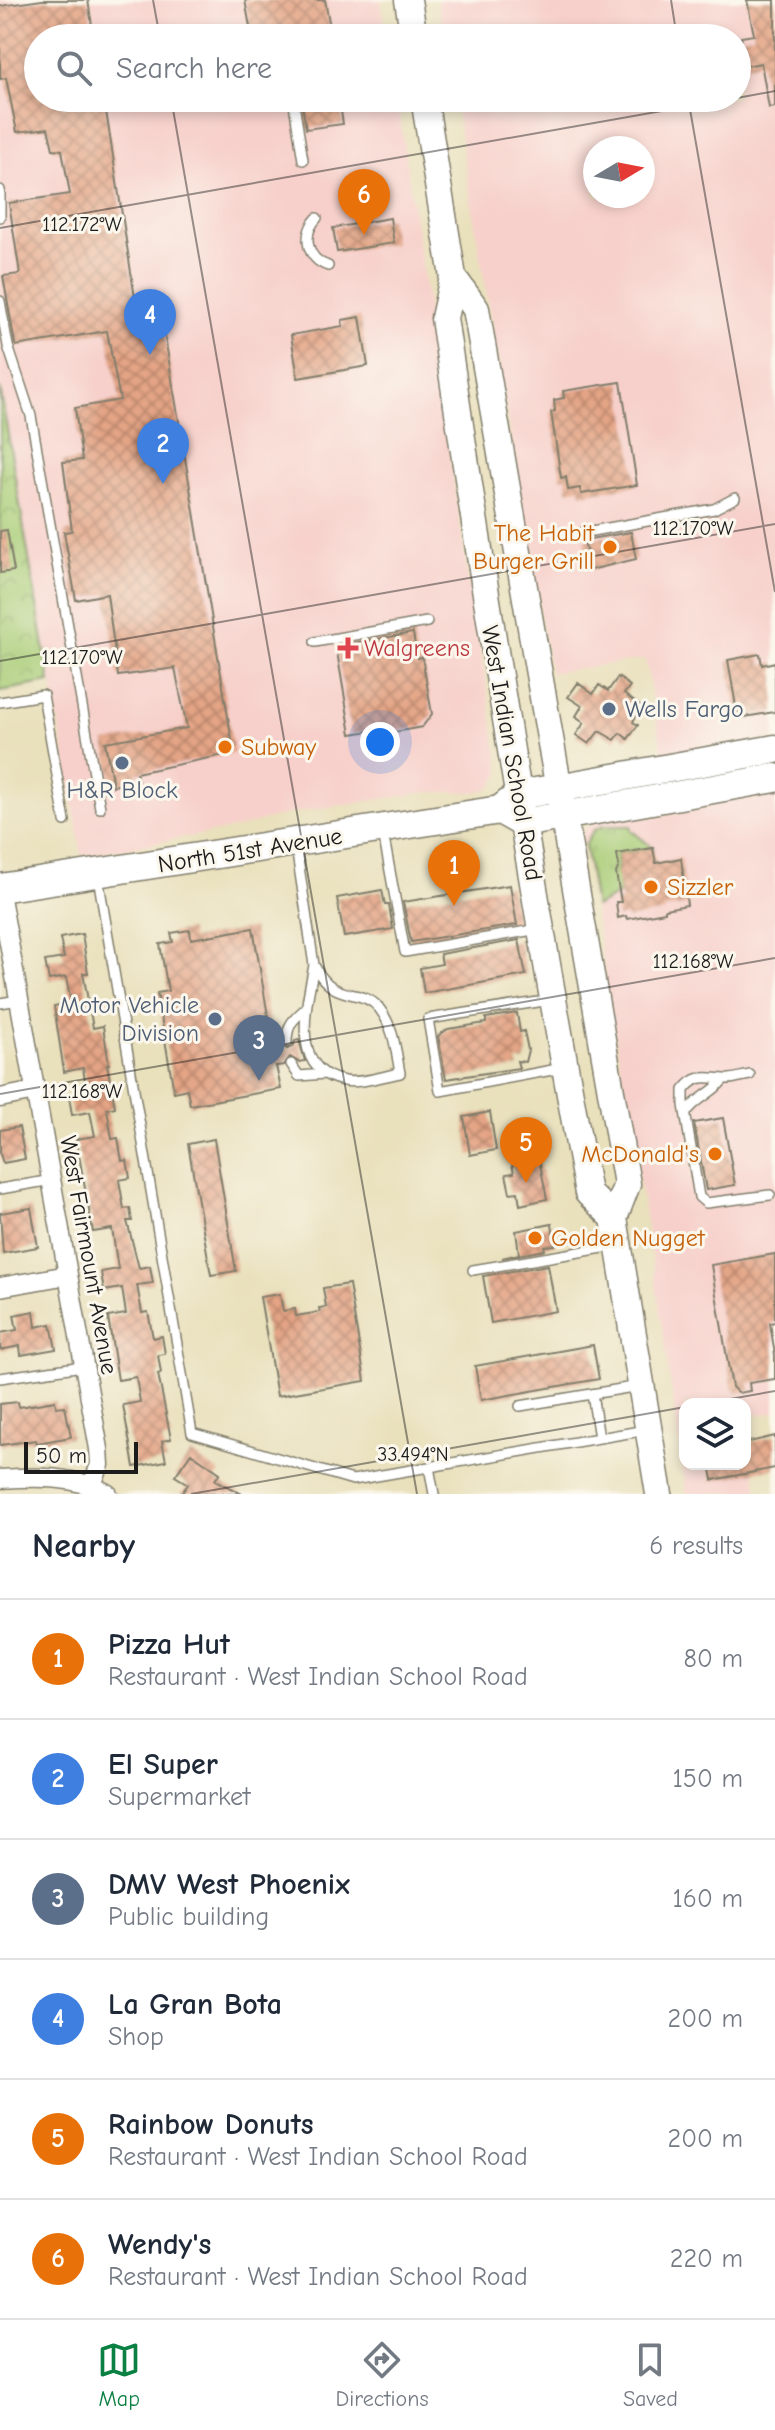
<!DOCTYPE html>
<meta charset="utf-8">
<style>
:root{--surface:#fff;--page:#f6f6f7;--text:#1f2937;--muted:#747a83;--line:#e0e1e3;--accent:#0b8043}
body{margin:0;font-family:"Comic Neue",sans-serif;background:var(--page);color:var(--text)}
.controls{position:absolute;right:24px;bottom:24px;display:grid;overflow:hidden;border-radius:16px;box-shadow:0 4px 12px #0003}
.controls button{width:72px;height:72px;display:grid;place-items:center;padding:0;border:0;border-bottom:2px solid var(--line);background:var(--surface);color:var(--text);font:40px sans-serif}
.compass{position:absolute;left:583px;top:136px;width:72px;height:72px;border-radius:50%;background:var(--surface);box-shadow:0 4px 12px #0003;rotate:80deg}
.scale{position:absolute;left:24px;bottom:20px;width:114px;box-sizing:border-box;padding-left:8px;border:4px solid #1c1c1c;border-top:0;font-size:22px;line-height:28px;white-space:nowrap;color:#1c1c1c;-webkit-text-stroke:6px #fbf7ec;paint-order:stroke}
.you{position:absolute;left:380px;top:742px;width:28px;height:28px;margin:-20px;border:6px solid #fff;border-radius:50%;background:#1a73e8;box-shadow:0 0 0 12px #1a73e833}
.badge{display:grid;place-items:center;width:52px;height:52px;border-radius:50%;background:var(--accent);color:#fff;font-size:26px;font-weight:700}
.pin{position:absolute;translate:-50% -66px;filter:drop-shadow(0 2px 4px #0008)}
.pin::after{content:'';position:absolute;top:42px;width:28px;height:24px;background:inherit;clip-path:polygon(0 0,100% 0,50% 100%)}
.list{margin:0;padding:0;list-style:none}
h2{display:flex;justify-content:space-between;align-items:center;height:104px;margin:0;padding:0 32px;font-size:34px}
h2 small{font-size:26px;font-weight:400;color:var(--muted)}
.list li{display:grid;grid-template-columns:52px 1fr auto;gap:24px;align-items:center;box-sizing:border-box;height:120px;padding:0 32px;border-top:2px solid var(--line)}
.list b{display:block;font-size:30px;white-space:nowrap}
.list p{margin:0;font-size:26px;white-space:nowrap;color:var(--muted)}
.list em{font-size:26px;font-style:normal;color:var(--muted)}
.icon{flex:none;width:44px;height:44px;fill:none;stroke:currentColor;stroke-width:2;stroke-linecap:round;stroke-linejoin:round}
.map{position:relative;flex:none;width:775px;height:1494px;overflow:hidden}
.search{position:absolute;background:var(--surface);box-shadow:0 4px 12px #0003;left:24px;right:24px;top:24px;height:88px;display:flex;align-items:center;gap:20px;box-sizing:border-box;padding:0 28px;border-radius:44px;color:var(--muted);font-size:30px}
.sheet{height:824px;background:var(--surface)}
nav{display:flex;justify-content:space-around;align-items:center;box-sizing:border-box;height:112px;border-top:2px solid var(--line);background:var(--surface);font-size:22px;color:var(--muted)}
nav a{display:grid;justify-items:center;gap:4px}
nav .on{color:var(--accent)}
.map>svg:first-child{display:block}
.built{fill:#f7d0cb;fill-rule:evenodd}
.grass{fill:url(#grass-tufts);stroke:#627449;stroke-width:2}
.park{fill:url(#park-crowns);stroke:#627449;stroke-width:2}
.building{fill:url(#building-cross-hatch)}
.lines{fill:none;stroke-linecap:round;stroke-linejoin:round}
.service-casing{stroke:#827e6c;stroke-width:12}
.minor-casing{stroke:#827e6c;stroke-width:21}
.secondary-casing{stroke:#827e6c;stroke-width:29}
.primary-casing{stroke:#827e6c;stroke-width:31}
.service{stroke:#fff;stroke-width:9}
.minor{stroke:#fff;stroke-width:18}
.secondary{stroke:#fff;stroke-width:26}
.primary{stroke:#fff;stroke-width:28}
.ticks{fill:none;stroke:#1c1c1c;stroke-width:2;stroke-opacity:0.45}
.food-dot{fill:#e8710a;stroke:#fbf7ec;stroke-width:3}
.health-dot{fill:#e0444e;stroke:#fbf7ec;stroke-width:3}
.service-dot{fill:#5c6f8a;stroke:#fbf7ec;stroke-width:3}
.labels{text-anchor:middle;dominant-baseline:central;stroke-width:6;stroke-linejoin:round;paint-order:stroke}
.food-label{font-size:24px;fill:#c56008;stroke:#fbf7ec;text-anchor:start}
.health-label{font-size:24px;fill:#be3a42;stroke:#fbf7ec;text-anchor:start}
.service-label{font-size:24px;fill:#4e5e75;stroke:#fbf7ec;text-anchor:start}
.street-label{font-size:24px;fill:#1c1c1c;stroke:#fbf7ec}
.ticks-label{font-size:20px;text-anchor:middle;fill:#1c1c1c;stroke:#fbf7ec;stroke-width:6;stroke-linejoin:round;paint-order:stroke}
</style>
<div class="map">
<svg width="775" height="1494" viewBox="0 0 775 1494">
<defs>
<pattern id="grass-tufts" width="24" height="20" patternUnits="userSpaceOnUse" patternTransform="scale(2)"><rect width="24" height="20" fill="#a8cc76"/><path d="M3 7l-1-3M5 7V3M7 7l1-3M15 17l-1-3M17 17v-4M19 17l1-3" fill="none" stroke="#90af66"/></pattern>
<pattern id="park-crowns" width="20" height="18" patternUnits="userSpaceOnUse" patternTransform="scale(2)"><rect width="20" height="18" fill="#a8cc76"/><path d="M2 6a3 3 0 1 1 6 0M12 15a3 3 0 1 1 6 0" fill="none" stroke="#90af66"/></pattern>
<pattern id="building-cross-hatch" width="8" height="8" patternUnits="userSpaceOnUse" patternTransform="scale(2)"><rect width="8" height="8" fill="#e4a485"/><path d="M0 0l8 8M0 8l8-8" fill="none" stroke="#b8856c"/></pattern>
</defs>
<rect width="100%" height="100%" fill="#fbf7ec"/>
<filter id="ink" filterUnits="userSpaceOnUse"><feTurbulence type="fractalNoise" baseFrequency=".0125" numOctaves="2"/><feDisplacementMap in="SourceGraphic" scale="16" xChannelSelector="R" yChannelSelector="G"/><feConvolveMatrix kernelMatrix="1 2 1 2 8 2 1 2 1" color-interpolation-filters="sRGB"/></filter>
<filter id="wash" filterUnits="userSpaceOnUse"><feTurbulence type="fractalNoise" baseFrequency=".006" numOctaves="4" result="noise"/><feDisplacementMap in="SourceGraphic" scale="32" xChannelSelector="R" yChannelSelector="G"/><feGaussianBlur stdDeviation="1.8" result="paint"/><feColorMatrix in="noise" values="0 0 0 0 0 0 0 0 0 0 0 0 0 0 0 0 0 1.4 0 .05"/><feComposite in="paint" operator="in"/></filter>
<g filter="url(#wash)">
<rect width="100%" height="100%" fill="#e9e0bc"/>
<!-- built -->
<path class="built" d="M0,0H381L387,38H38V98H397L468,578L500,767V775L490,788L476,792H427L290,813L237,828L82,856L0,388Z
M437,0H775V737L663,756L645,659L550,673L454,98H737V38H444ZM595,148H643V196H595Z
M775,789V1412L745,1417V1404H685V1464H745V1422L758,1492L687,1494L649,1239L582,837L585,829L599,819L653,817L696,810L726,798Z"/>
<!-- grass -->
<path class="grass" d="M603,826H631V830L653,848L617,854C619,868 617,880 620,894L595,907L585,845L594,830Z"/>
<!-- park -->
<path class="park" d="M0,388L50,682L0,691Z"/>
<g id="blocks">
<!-- building -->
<path class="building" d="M42,0H88L94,38H38V98H104L139,324L162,319L234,753L136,773L138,781L113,786L105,742L187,728L175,668L118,676L107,594L76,600L64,532L72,531L63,462L82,460L75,408L120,400L107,331L16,346L15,344L3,276L20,274L9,203L70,194L62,150L53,149L48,128L17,132L6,78L0,79V6Z
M245,0H325L332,38H252Z
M747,0H775V107L769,108L761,63L746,66L741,37L754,35Z
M301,98H339L343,124L306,129Z
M390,218L394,243L337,252L333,228Z
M360,317L368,366L298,378L291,335L343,326L342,320Z
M621,382L637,485L581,494L580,488L568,490L566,477L561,478L551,412L555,411L554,400L564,398L563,391Z
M7,530L14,571L0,573V531Z
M631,532L636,559L590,570L584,540Z
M413,633L417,658L422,657L432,714L422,727L378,735L377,730L351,734L336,646Z
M760,654L762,665L775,662V712L738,718L728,660Z
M618,677L630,686L624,694L640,706L633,722L638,725L628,739L620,733L615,740L599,731L589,744L576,735L584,723L576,716L582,706L568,697L578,683L593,694L599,685L608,691Z
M653,848L656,863L681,858L687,905L665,909V912L627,919L626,916L618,918L616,902H621L616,873L619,866L617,854Z
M510,885L517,925L411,942L403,902Z
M382,890L385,905H389L393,929L344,937L337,898Z
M253,928L273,1045L280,1043L287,1049L293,1047L295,1041L299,1040L305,1061L299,1062L290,1057L284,1065L276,1066L281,1089L190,1105L187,1089L174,1092L157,993L168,991L160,944L173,942L171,933L190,930L191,939Z
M82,934L88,973H83L93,1028L103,1026L109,1064H107L115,1107L107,1109L112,1139L118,1138L122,1161L127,1160L130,1178L119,1180L124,1209L130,1208L132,1221H127L139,1268L150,1266L153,1283L137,1285L142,1313L148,1312L153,1338L162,1336L165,1354L158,1355L161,1373L158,1374L171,1439L162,1441L166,1461L134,1467L123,1405L140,1402L136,1377L118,1380L108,1317L126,1314L122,1288L104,1291L101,1272L118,1269L114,1242L112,1229L93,1232L76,1139L95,1136L90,1112L72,1115L69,1096L87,1093L83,1068L64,1072L54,1006L71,1003L66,977L49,980L45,961L64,958L60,938Z
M519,940L526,975L424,993L420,968L442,964L440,954Z
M517,1013L520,1032L524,1031L528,1050L525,1062L517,1061L519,1068L446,1079L438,1036L448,1029L486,1023V1018Z
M490,1112L496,1150L470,1155L464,1117Z
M723,1118L735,1185L706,1190L694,1123Z
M19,1127L25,1159L3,1163L0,1154V1130Z
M214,1139L236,1271L211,1275L188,1144Z
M539,1159L547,1199L520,1205L518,1192L510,1193L506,1174L514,1173L512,1164Z
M31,1208L38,1247L3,1253L0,1213Z
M552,1224L555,1245L544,1246L545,1250L502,1258L519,1254L516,1231Z
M775,1254V1322L770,1323L775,1355V1379L749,1383L750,1391L738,1393L732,1387L711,1265Z
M548,1265L556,1311L491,1323L483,1276Z
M349,1284L365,1381L277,1396L260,1297L280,1294L283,1311L295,1309L296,1316L320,1312L319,1308L326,1307L323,1288Z
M34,1311L36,1327L51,1324L56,1349L21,1355L20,1346L0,1350V1333L17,1330L14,1315Z
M593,1345L599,1379L481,1400L475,1366Z
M55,1401L56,1407L65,1406L71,1437L37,1443L36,1440L0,1445V1404L18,1402L19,1407Z
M775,1436V1468L713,1480L710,1464H745V1443Z
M191,1453L220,1473L215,1480L242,1494H181L188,1484L175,1476Z"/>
</g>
</g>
<g filter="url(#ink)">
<use href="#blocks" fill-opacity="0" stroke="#827e6c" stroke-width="2"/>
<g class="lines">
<!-- service casing -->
<g class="service-casing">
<path id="service" d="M293,98L303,160
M0,190V217
M317,218C302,234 306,259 328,266
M0,301L8,346L31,416L100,808
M564,536L714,509L735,498
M315,642L427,622
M0,702L43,695L65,821
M383,833L405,952L539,929
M296,847L314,965C334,1005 360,986 379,1008C394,1027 396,1051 400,1073C383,1076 360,1084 344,1081C288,1071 307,1004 314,965
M98,877L192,1433L353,1480L646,1430
M551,1000L428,1019L440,1091L563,1068
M0,1003L19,1000
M287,1042C287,1024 293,1020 306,1008
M291,1064L299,1076L325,1074
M750,1075C743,1076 732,1080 725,1079C707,1078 697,1073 684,1090V1105L699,1197L706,1203L770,1195
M686,1113C696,1098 714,1093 724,1079
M0,1189L52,1180
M473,1270L615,1246
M0,1378L83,1366
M592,1394L599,1438
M520,1406L639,1386
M429,1467L434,1494"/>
</g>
<!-- minor casing -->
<g class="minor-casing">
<path id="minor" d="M0,892L99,1449L100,1465L92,1484
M0,1098L35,1091
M0,1287L68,1275
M0,1479C35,1477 77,1475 108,1494"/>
</g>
<!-- secondary casing -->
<g class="secondary-casing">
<path id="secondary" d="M408,0L414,38
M424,98L453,277L444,318C487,610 534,902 588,1193L614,1218
M453,277L476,309L627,1184L614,1218L659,1494"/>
</g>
<!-- primary casing -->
<g class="primary-casing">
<path id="primary" d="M500,810L523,823L775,778
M0,888L500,810L519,795L775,749"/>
</g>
<!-- service -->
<use href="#service" class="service"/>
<!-- minor -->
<use href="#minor" class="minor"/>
<!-- secondary -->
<use href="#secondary" class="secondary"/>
<!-- primary -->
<use href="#primary" class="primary"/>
</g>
</g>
<!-- ticks -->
<path class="ticks" d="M153,0L160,38M671,0L677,38M171,98L417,1494M688,98L775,592M737,98L775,91M0,228L735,98M0,661L775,524M0,1094L775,958M702,1404L775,1391M191,1494L685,1407"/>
<!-- markers -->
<g class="food-dot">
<circle cx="610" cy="547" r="8"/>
<circle cx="225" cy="747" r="8"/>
<circle cx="651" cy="887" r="8"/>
<circle cx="715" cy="1154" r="8"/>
<circle cx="535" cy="1238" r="8"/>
</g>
<path class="health-dot" d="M344 636h8v8h8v8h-8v8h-8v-8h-8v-8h8z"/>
<g class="service-dot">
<circle cx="609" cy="709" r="8"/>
<circle cx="122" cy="763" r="8"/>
<circle cx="215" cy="1019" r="8"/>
</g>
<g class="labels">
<!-- food labels -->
<g class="food-label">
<text x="594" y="533" text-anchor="end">The Habit<tspan x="594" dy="28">Burger Grill</tspan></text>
<text x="241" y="747">Subway</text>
<text x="667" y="887">Sizzler</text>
<text x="699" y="1154" text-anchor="end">McDonald's</text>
<text x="551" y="1238">Golden Nugget</text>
</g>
<!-- health labels -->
<g class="health-label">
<text x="364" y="648">Walgreens</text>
</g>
<!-- service labels -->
<g class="service-label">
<text x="625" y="709">Wells Fargo</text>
<text x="122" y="790" text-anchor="middle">H&amp;R Block</text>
<text x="199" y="1005" text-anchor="end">Motor Vehicle<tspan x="199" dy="28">Division</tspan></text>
</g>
<!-- street labels -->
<g class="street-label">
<text transform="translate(512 753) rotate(80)">West Indian School Road</text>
<text transform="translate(250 850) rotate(-9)">North 51st Avenue</text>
<text transform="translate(89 1255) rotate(80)">West Fairmount Avenue</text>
</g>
</g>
<g class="ticks-label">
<text x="82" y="231">112.172°W</text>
<text x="693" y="535">112.170°W</text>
<text x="82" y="664">112.170°W</text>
<text x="693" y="968">112.168°W</text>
<text x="82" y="1098">112.168°W</text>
<text x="413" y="1461">33.494°N</text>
</g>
</svg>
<div class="controls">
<button><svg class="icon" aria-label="layers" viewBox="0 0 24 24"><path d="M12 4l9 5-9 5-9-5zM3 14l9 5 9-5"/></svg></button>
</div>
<svg class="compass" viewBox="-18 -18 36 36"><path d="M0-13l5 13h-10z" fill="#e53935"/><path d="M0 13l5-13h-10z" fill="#747a83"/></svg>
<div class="scale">50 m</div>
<div class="you"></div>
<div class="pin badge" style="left:454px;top:906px;background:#e8710a">1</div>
<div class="pin badge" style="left:163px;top:484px;background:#3f7fe0">2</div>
<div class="pin badge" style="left:259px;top:1081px;background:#5c6f8a">3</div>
<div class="pin badge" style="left:150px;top:355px;background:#3f7fe0">4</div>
<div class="pin badge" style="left:526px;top:1183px;background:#e8710a">5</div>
<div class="pin badge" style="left:364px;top:235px;background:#e8710a">6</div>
<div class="search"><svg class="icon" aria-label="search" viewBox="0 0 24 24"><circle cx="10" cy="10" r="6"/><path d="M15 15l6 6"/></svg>Search here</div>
</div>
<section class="sheet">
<h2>Nearby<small>6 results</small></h2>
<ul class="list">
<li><span class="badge" style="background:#e8710a">1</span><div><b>Pizza Hut</b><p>Restaurant · West Indian School Road</p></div><em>80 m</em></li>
<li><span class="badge" style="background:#3f7fe0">2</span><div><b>El Super</b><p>Supermarket</p></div><em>150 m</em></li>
<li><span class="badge" style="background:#5c6f8a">3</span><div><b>DMV West Phoenix</b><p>Public building</p></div><em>160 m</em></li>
<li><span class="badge" style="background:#3f7fe0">4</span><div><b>La Gran Bota</b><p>Shop</p></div><em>200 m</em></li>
<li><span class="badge" style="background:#e8710a">5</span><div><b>Rainbow Donuts</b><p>Restaurant · West Indian School Road</p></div><em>200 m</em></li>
<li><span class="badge" style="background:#e8710a">6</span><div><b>Wendy's</b><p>Restaurant · West Indian School Road</p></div><em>220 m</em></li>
</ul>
</section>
<nav>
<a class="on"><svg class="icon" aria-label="map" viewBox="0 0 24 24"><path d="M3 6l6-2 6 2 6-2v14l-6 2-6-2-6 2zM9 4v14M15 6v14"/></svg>Map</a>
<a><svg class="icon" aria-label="directions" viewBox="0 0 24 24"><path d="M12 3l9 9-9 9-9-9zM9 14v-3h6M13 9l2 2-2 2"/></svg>Directions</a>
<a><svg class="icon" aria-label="saved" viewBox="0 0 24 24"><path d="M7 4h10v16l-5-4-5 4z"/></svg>Saved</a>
</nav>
